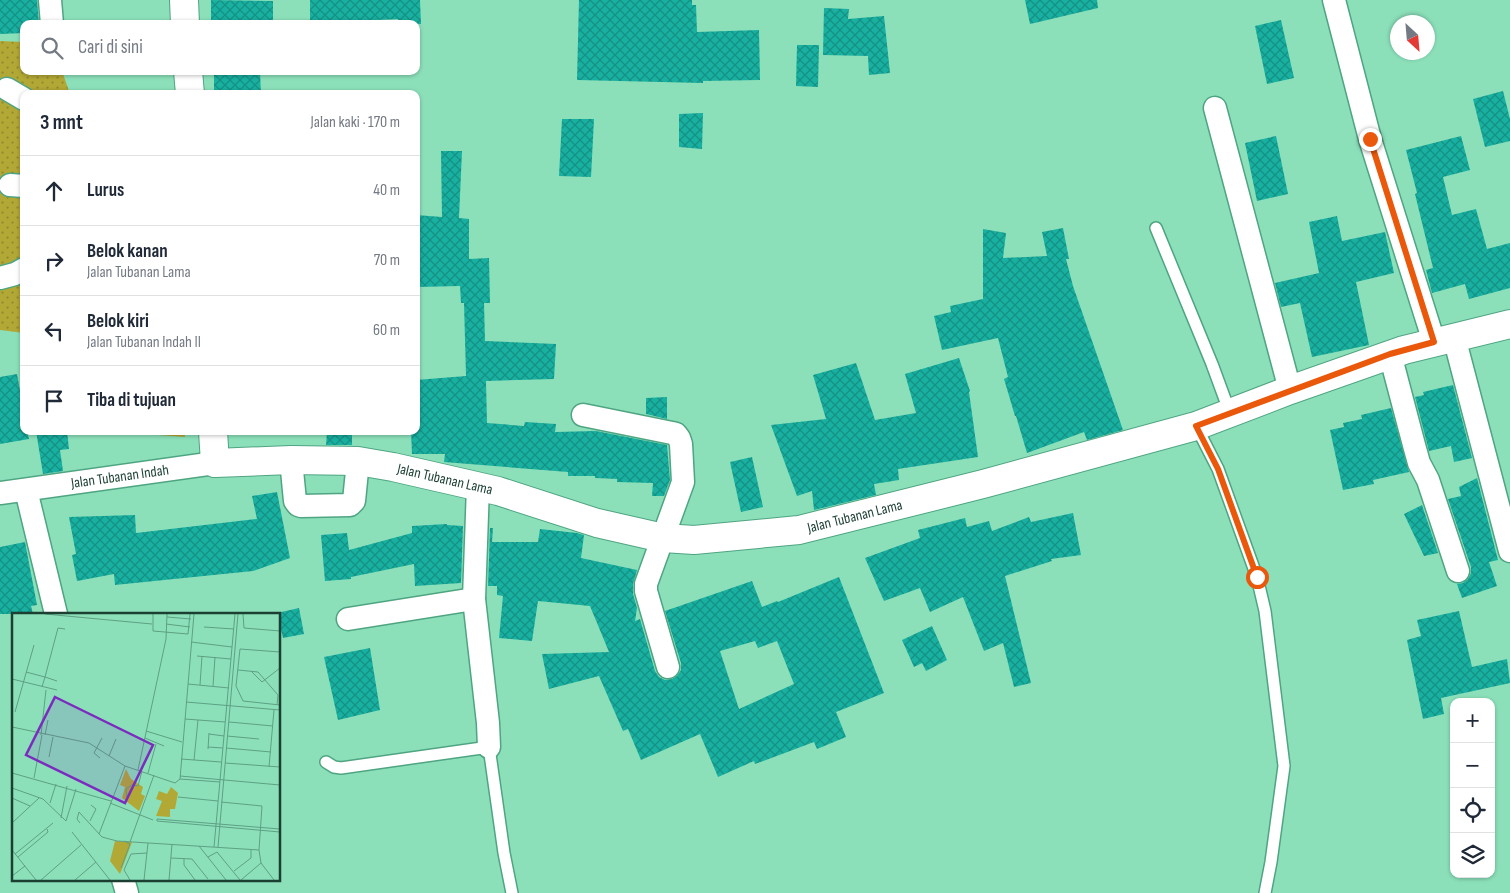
<!DOCTYPE html>
<html lang="id">
<meta charset="utf-8">
<style>
:root{--surface:#fff;--page:#f2f2f3;--text:#1f2937;--muted:#747a83;--line:#e0e1e3}
body{margin:0;font-family:"Sofia Sans Condensed",sans-serif;background:var(--page);color:var(--text)}
.controls{position:absolute;right:15px;bottom:15px;display:grid;overflow:hidden;border-radius:10px;box-shadow:0 1px 4px #0004}
.controls button{width:45px;height:45px;display:grid;place-items:center;padding:0;border:0;border-bottom:1px solid var(--line);background:var(--surface);color:var(--text);font:25px sans-serif}
.compass{position:absolute;left:1390px;top:15px;width:45px;height:45px;border-radius:50%;background:var(--surface);box-shadow:0 1px 4px #0004;rotate:154deg}
.stop{position:absolute;width:15px;height:15px;margin:-11px;border:4px solid #ea580c;border-radius:50%;background:#fff}
.stop.end{background:#ea580c;border-color:#fff;box-shadow:0 1px 5px #0008}
.list{margin:0;padding:0;list-style:none}
h2{display:flex;justify-content:space-between;align-items:center;height:65px;margin:0;padding:0 20px;font-size:21px}
h2 small{font-size:16px;font-weight:400;color:var(--muted)}
.list li{display:grid;grid-template-columns:32px 1fr auto;gap:15px;align-items:center;box-sizing:border-box;height:70px;padding:0 20px;border-top:1px solid var(--line)}
.list b{display:block;font-size:19px;white-space:nowrap}
.list p{margin:0;font-size:16px;white-space:nowrap;color:var(--muted)}
.list em{font-size:16px;font-style:normal;color:var(--muted)}
.icon{flex:none;width:28px;height:28px;fill:none;stroke:currentColor;stroke-width:2;stroke-linecap:round;stroke-linejoin:round}
.map{position:relative;flex:none;width:1510px;height:893px;overflow:hidden}
.search{position:absolute;background:var(--surface);box-shadow:0 1px 4px #0004;left:20px;top:20px;width:400px;height:55px;display:flex;align-items:center;gap:12px;box-sizing:border-box;padding:0 18px;border-radius:10px;color:var(--muted);font-size:19px}
.panel{position:absolute;background:var(--surface);box-shadow:0 1px 4px #0004;left:20px;top:90px;width:400px;height:345px;border-radius:10px}
.map>svg:first-child{display:block}
.grass{fill:url(#grass-dots)}
.building{fill:url(#building-cross-hatch);fill-rule:evenodd}
.lines{fill:none;stroke-linecap:round;stroke-linejoin:round}
.service-casing{stroke:#4fa582;stroke-width:14}
.minor-casing{stroke:#4fa582;stroke-width:25}
.tertiary-casing{stroke:#4fa582;stroke-width:30}
.service{stroke:#fff;stroke-width:11}
.minor{stroke:#fff;stroke-width:22}
.tertiary{stroke:#fff;stroke-width:28}
.route{stroke:#ea580c;stroke-width:6}
.labels{text-anchor:middle;dominant-baseline:central;stroke-width:4;stroke-linejoin:round;paint-order:stroke}
.street-label{font-size:15px;fill:#1b3f30;stroke:#cef7e3}
.inset-road{fill:none;stroke:#5ea083;stroke-width:1}
.view{fill:#7b2cbf;fill-opacity:0.15;stroke:#7b2cbf;stroke-width:2.5}
.inset-edge{fill:none;stroke:#1b3f30;stroke-width:2.5}
</style>
<div class="map">
<svg width="1510" height="893" viewBox="0 0 1510 893">
<defs>
<pattern id="grass-dots" width="8" height="8" patternUnits="userSpaceOnUse" patternTransform="scale(1.25)"><rect width="8" height="8" fill="#b2a836"/><path d="M2 2h.1M6 6h.1" fill="none" stroke="#908a2e" stroke-width="1.8" stroke-linecap="round"/></pattern>
<pattern id="building-cross-hatch" width="8" height="8" patternUnits="userSpaceOnUse" patternTransform="scale(1.25)"><rect width="8" height="8" fill="#18b0a1"/><path d="M0 0l8 8M0 8l8-8" fill="none" stroke="#159184"/></pattern>
</defs>
<rect width="100%" height="100%" fill="#8be0ba"/>
<!-- grass -->
<path class="grass" d="M0,41L24,42V71H62L70,94H24V333L0,330Z
M143,431H184L185,437L144,434Z"/>
<!-- building -->
<path class="building" d="M0,0H37L39,24H24V33L0,34Z
M211,0L273,1V24H211Z
M310,0H420L421,24H398V19L310,23Z
M579,0H692V5H696L697,32L759,30L760,80L703,81V83L577,80Z
M1025,0H1097L1098,8L1030,24Z
M824,8L849,9L848,19L884,16L890,73L869,75L868,56L823,55Z
M1281,20L1294,78L1267,84L1255,26Z
M797,45H819L818,87L796,86Z
M260,72L261,94H214V74Z
M1503,91L1510,119V141L1485,147L1473,99Z
M703,113L702,149L679,147V114Z
M562,119H594L591,177L559,176Z
M1276,136L1288,194L1257,201L1245,143Z
M1461,136L1470,170L1443,177L1452,215L1476,209L1487,249L1510,243V288L1469,299L1465,284L1432,293L1426,270L1433,268L1415,194L1417,193L1406,150Z
M441,151H462L459,218L469,219V259L489,258L490,303H484L485,341L556,344L554,379L486,381L487,423L524,426L525,422L556,424L555,432L596,431L667,445L670,480L664,496H652L653,483L617,482V479L595,478V476H568V472L444,462L445,454H412L411,431H416V380L466,376L464,303H461L460,286L417,287L416,277V215L442,217Z
M1337,216L1342,241L1385,232L1394,273L1356,282L1369,345L1312,357L1300,303L1281,307L1275,283L1319,273L1309,222Z
M1063,228L1069,259H1066L1073,286L1123,430L1087,440L1084,432L1027,453L1016,416H1015L1004,379L1008,377L998,338L942,350L934,316L951,312L950,306L983,299V229L1006,233L1003,258L1047,256L1042,232Z
M959,358L970,391L969,392L978,457L898,469L899,480L874,484L876,495L814,510L812,491L797,496L771,425L826,419L813,375L856,363L875,420L916,413L905,374Z
M17,374L24,413V431H27L29,439L0,444V377Z
M1453,385L1472,458L1454,462L1451,446L1429,451L1415,397L1424,395L1423,392Z
M667,397V419L646,414V398Z
M1391,408L1409,472L1373,480L1374,484L1343,490L1330,430L1344,427L1343,423L1362,419L1361,415Z
M36,431H67L69,449L60,450L63,471L43,474Z
M327,431H352V445H326Z
M752,457L763,507L741,512L730,462Z
M1477,478L1498,560L1489,562L1497,586L1462,598L1457,584L1463,583L1468,579L1471,573V567L1448,499L1461,496L1459,487Z
M277,492L290,558L253,571L115,585L114,574L77,581L72,555L76,554L69,517L135,515L136,533L257,519L252,496Z
M1422,505L1438,553L1424,556L1404,514Z
M1073,513L1081,555L1051,559L1052,561L1005,576L1031,683L1014,687L1003,643L984,651L963,597L930,612L920,588L884,601L865,558L920,538L918,530L965,518L967,527L989,521L992,531L1029,517L1031,522Z
M447,524V525L463,526L461,583L415,586L414,564L351,577V579L325,581L321,535L347,533L349,550L412,533V526Z
M490,528H493L492,542H538L540,529L577,533L584,535L581,558L637,570L633,584V594L637,608L635,621L640,619L655,671L659,677L665,680L672,679L677,676L681,670V663L665,611L752,581L762,607L777,601L778,602L839,577L884,693L836,712L846,737L817,749L814,742L755,764L754,761L718,777L700,734L641,760L628,729L623,731L599,676L549,689L542,654L609,652L590,606L538,601L532,641L499,638L503,596L497,595V586H488ZM755,641L758,648L777,641L794,684L739,709L720,651Z
M25,542L37,605L31,606L33,614H0V547Z
M299,608L304,634L283,638L277,613Z
M1459,611L1472,667L1507,659L1510,683L1441,698L1444,714L1423,719L1407,640L1421,636L1417,620Z
M932,626L947,660L926,671L922,663L914,667L902,640Z
M370,648L380,710L338,720L324,657Z"/>
<g class="lines">
<!-- service casing -->
<g class="service-casing">
<path id="service" d="M1156,228L1212,364L1230,413
M1196,426L1218,469L1257,577L1265,611L1284,766L1271,862L1265,893
M326,762L334,767L341,768L489,747L504,853L512,893"/>
</g>
<!-- minor casing -->
<g class="minor-casing">
<g id="minor">
<path d="M50,0L52,24"/>
<path d="M1334,0L1370,139L1434,342"/>
<path d="M7,89L24,99"/>
<path d="M1215,108L1290,390"/>
<path d="M10,185L24,186"/>
<path d="M0,278L15,274L24,269"/>
<path d="M1454,337L1510,551"/>
<path d="M1390,354L1414,445L1419,463L1428,480L1458,571"/>
<path d="M583,415L672,433L676,434L679,438L681,444L683,482L646,584V591L668,667"/>
<path d="M291,460L295,501L298,505L301,506L350,505L354,501L358,461"/>
<path d="M478,486L474,599L488,723L489,747"/>
<path d="M26,490L56,614"/>
<path id="s1" d="M0,493L215,463"/>
<path d="M348,619L474,599"/>
<path d="M123,879L127,893"/>
</g>
</g>
<!-- tertiary casing -->
<g class="tertiary-casing">
<g id="tertiary">
<path d="M184,0L185,24"/>
<path d="M188,71L190,94"/>
<path id="s2" d="M213,431L215,463L291,460L358,461L393,467L498,491L597,523L663,538L694,540L799,530L983,484L1196,426L1290,390L1404,350L1510,324"/>
</g>
</g>
<!-- service -->
<use href="#service" class="service"/>
<!-- minor -->
<use href="#minor" class="minor"/>
<!-- tertiary -->
<use href="#tertiary" class="tertiary"/>
</g>
<g class="lines">
<!-- route -->
<path class="route" d="M1257,577L1218,469L1196,426L1390,354L1434,342L1370,139"/>
</g>
<g class="labels">
<!-- street labels -->
<g class="street-label">
<text stroke="none"><textPath href="#s1" startOffset="121">Jalan Tubanan Indah</textPath></text>
<text stroke="none"><textPath href="#s2" startOffset="264">Jalan Tubanan Lama</textPath></text>
<text stroke="none"><textPath href="#s2" startOffset="684">Jalan Tubanan Lama</textPath></text>
</g>
</g>
<!-- overview -->
<g transform="translate(12 613)">
<rect width="268" height="268" fill="#8be0ba"/>
<path d="M114,156L119,166L131,174L129,181L133,183L127,198L110,185L113,174L108,172ZM159,174L166,180L163,196H158V204L144,203L150,188L144,186L147,178L155,181Z" fill="#b2a836"/>
<path d="M103,228L120,229L108,261L98,248Z" fill="#b2a836"/>
<path class="inset-road" d="M33,1L140,11M141,1V18L176,21L178,1M231,1L232,15L268,18M155,4L179,6M154,11L178,14M192,14L222,16M179,29L220,34M268,39L228,36L224,73L231,88L268,92M185,43L219,46M226,57L246,59L266,82L265,92M239,58L250,69L268,55M14,59L33,64L46,15L53,16M0,66L45,77M176,71L217,75M188,72L190,43M201,73L203,44M30,74L33,64L45,68M174,89L268,97M3,99L22,32M173,106L213,109M217,109L261,113M0,114L77,130L113,153L163,170L168,166M134,118L170,129M197,121L212,123M29,122L34,77M33,122L36,107M215,123L247,126M133,125L152,133M196,134L211,135M214,135L259,139M196,136L197,120M97,143L104,126M37,144L41,124M88,145L82,140L90,125M169,146L209,149M182,147L186,107M213,150L268,154M257,154L262,97M126,157L154,26L155,1M0,160L99,188M136,160L144,131M168,163L268,172M22,165L30,122M168,166L182,1M168,166L208,169M0,175L31,186L54,208L64,176M115,184L114,176L120,172L126,173L130,158M166,184L206,188M0,185L18,193M209,189L250,193L247,237M38,190L44,171M98,190L141,207M49,205L55,173M145,206V208L268,219M145,206L268,216M78,208L84,196L79,192M0,210L27,185M68,210L65,206L67,199L90,224L105,228L247,237L249,250L262,267M60,219L98,267M87,221L113,153M118,229L142,162M187,233L214,267M202,234L223,1M206,234L226,1M0,237L24,267M3,241L41,210M6,244L36,219L35,216M196,244L205,239L228,267M159,245L180,246L196,266M172,246V252L183,267M109,255L118,231L112,228M222,258L239,245V237M0,263L13,253M29,267L69,232M63,267L84,249M118,267L112,257L119,241L135,240M132,267L136,230M157,267L160,231M229,267L249,250"/>
<path class="view" d="M43,84L141,132L113,190L14,142Z"/>
<rect width="268" height="268" class="inset-edge"/>
</g>
</svg>
<div class="controls">
<button>+</button>
<button>−</button>
<button><svg class="icon" aria-label="locate" viewBox="0 0 24 24"><circle cx="12" cy="12" r="6"/><path d="M12 2v4M12 18v4M2 12h4M18 12h4"/></svg></button>
<button><svg class="icon" aria-label="layers" viewBox="0 0 24 24"><path d="M12 4l9 5-9 5-9-5zM3 14l9 5 9-5"/></svg></button>
</div>
<svg class="compass" viewBox="-18 -18 36 36"><path d="M0-13l5 13h-10z" fill="#e53935"/><path d="M0 13l5-13h-10z" fill="#747a83"/></svg>
<div class="stop" style="left:1257px;top:577px"></div>
<div class="stop end" style="left:1370px;top:139px"></div>
<div class="search"><svg class="icon" aria-label="search" viewBox="0 0 24 24"><circle cx="10" cy="10" r="6"/><path d="M15 15l6 6"/></svg>Cari di sini</div>
<section class="panel">
<h2>3 mnt<small>Jalan kaki · 170 m</small></h2>
<ul class="list">
<li><svg class="icon" aria-label="ahead" viewBox="0 0 24 24"><path d="M12 20V5M6 11l6-6 6 6"/></svg><div><b>Lurus</b></div><em>40 m</em></li>
<li><svg class="icon" aria-label="right" viewBox="0 0 24 24"><path d="M7 20v-9h11M14 6l5 5-5 5"/></svg><div><b>Belok kanan</b><p>Jalan Tubanan Lama</p></div><em>70 m</em></li>
<li><svg class="icon" aria-label="left" viewBox="0 0 24 24"><path d="M17 20v-9H6M10 6l-5 5 5 5"/></svg><div><b>Belok kiri</b><p>Jalan Tubanan Indah II</p></div><em>60 m</em></li>
<li><svg class="icon" aria-label="arrive" viewBox="0 0 24 24"><path d="M6 21V4h12l-3 4 3 4H6"/></svg><div><b>Tiba di tujuan</b></div></li>
</ul>
</section>
</div>
